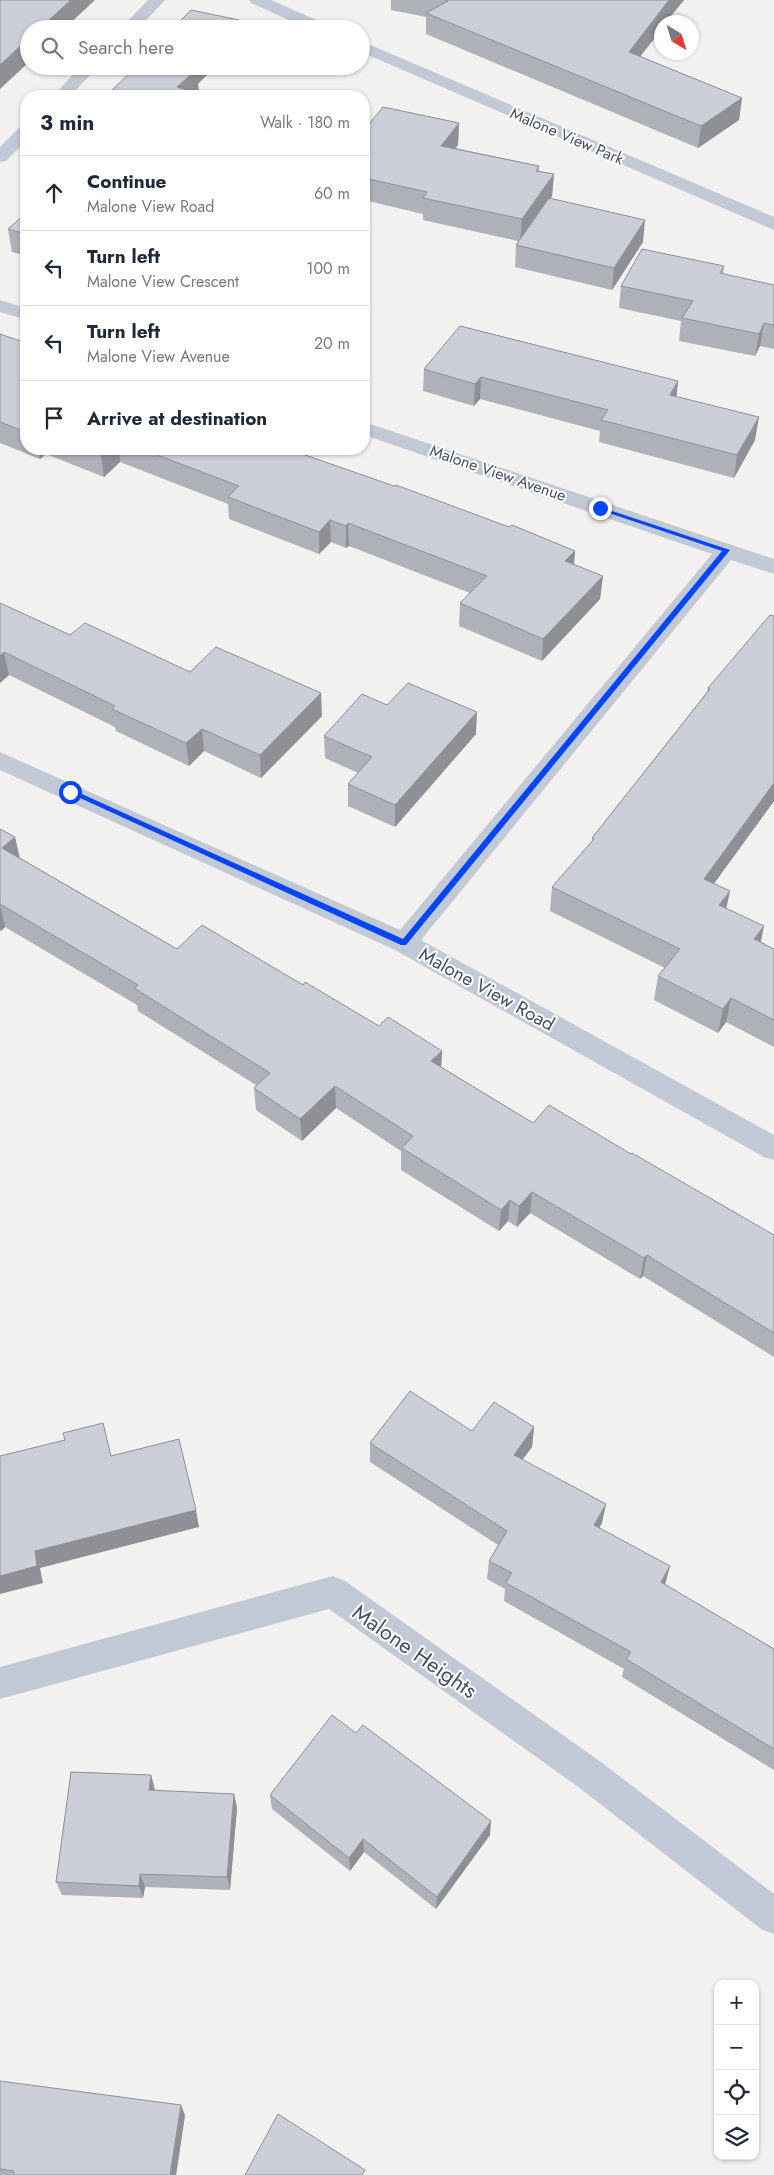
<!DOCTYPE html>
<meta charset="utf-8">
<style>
:root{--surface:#fff;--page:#f6f6f7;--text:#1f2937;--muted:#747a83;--line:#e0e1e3}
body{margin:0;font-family:Jost,sans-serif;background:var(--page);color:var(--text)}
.controls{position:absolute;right:15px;bottom:15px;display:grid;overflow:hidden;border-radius:10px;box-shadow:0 1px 4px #0004}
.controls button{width:45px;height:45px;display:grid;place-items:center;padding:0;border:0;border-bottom:1px solid var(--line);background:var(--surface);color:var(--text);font:25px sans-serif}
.compass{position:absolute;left:654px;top:15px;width:45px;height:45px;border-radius:50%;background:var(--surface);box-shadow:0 1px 4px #0004;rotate:142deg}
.stop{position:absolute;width:15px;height:15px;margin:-11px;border:4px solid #0445f9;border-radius:50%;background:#fff}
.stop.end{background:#0445f9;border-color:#fff;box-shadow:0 1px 5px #0008}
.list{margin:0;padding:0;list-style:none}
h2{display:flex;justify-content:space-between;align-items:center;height:65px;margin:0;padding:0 20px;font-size:21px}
h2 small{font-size:16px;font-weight:400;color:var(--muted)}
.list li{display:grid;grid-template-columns:32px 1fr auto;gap:15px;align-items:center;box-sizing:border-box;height:75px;padding:0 20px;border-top:1px solid var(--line)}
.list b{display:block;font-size:19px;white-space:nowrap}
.list p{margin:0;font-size:16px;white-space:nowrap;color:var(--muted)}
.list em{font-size:16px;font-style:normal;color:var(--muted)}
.icon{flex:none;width:28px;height:28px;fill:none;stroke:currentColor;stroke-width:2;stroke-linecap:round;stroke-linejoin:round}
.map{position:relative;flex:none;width:774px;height:2175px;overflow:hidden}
.search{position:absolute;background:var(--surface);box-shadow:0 1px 4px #0004;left:20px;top:20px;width:350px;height:55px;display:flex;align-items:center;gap:12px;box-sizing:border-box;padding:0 18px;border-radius:28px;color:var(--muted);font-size:19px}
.panel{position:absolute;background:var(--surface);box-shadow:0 1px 4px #0004;left:20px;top:90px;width:350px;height:365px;border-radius:20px}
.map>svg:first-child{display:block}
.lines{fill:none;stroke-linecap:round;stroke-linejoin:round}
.street{fill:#c2c9d6;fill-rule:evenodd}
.wall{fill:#afb1b8}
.shaded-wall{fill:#8e9096}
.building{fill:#cbced6;stroke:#8e9096}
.route{fill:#0445f9}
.labels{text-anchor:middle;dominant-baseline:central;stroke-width:4;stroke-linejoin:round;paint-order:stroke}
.far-street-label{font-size:16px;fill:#464f60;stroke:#fff}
.street-label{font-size:19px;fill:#464f60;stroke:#fff}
.near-street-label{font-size:22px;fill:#464f60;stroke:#fff}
</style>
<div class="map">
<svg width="774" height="2175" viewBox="0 0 774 2175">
<rect width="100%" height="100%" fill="#f3f0f0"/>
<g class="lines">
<!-- street -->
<path class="street" d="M148,0H165L138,29H120Z
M249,0H271L328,25L330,29H308L251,3Z
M361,41L774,217V230L361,52Z
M81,66H99L70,96H53Z
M26,126V141L6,161L0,162V147L20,127Z
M0,300L26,308V320L0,312Z
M364,422L774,559V574L731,560L421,940L774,1135V1160L764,1157L395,950L0,770V752L400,930L712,554L364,435Z
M333,1576L345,1581L601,1762L774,1894V1934L761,1929L577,1786L329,1609L0,1699V1667Z"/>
</g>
<!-- wall -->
<path class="wall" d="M391,0H684L666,22H662V29L640,56L742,98L739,120L698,148L426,34V17L391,10Z
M459,123L458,145L455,148L539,166V171L554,174L552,196L551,198L643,242L612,290L515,267L516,245L518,241L423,220V214L364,200V130Z
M26,213V256L12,252L8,229Z
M724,266L723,274L774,285V349L760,346L755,356L679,341L681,321L619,308L621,286Z
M0,334L26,343V449H288L575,551L574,565L603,576L600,599L542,661L459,626L460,603L470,593L349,546L346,548L331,542L319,554L229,519L228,504L120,462L104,477L46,454L40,459L0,443Z
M424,369L678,381L676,397L755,440L734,478L599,442L600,431L480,399L474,406L423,391Z
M0,603L70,635L190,672L322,716L261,778L204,751L189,766L116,731L115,727L9,675L0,683Z
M774,616V801L714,883L727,908L761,942L774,949V1047L726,1022L718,1033L654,1000L658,976L665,968L550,911L552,887L592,841V838L707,692L708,688Z
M387,705L476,734L395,827L348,806V784L358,773L325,758L324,736Z
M0,829L15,837L20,858L177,949L303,985L379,1026L442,1051L441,1067L533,1123L631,1154L774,1235V1357L643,1276L640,1279L530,1213L517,1227L508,1221L499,1231L401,1170V1151L336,1108L302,1141L256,1110L254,1088L256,1085L138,1011L137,1005L5,927L1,931H0Z
M534,1427L532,1447L522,1460L602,1523L599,1528L665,1585L774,1649V1770L622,1677L624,1669L504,1601L505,1589L487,1579L489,1561L498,1545L370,1462V1443L472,1431Z
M356,1733L490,1835L436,1909L364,1852L350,1871L272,1809L270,1795Z
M151,1775L155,1791L234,1794L237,1808L230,1890L145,1887L143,1898L62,1895L56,1882Z
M0,2081L185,2115L176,2175H0Z"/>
<!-- shaded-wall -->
<path class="shaded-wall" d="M71,0H95L64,29H39Z
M669,0H684L666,22H662V29L627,73L629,52Z
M239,20L240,29H231Z
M29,38V62L0,89V65Z
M193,66H216L198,84L199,91L193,96L177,87Z
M742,98L739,120L698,148L701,126Z
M459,123L458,145L441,168V146Z
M554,174L552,196L520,242L522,219Z
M645,220L643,242L612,290L614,268Z
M764,323L760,346L755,356L759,334Z
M481,377L480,399L474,406L475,384Z
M678,381L676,404L670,395Z
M759,417L755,440L734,478L737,455Z
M38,449H45L46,454L40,459Z
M107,449H119L120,462L104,477L101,454Z
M330,520L331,542L319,554V532Z
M348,523L349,546L346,548V526Z
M575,551L573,573L565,561Z
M603,576L600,599L542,661L543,639Z
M4,652L9,675L0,683V656Z
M321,693L322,716L261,778L260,755Z
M477,712L476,734L395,827V805Z
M202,729L204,751L189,766L186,743Z
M774,783V801L700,903L704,879Z
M15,837L20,861L2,848Z
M730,891L725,915L719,905Z
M0,904L5,927L1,931L0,928Z
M764,926L759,951L754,939Z
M731,998L726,1022L718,1033L723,1009Z
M442,1051L441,1073L431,1061Z
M335,1086L336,1108L302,1141L300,1119Z
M532,1192L530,1213L517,1227L519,1206Z
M510,1200L508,1221L499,1231L501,1210Z
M647,1255L643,1276L640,1279L644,1258Z
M534,1427L532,1447L511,1475L514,1455Z
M606,1504L602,1523L590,1544L594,1525Z
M196,1510L199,1527L40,1568L43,1583L0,1594V1576L35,1551Z
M670,1566L665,1585L661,1582Z
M151,1775L155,1790L153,1804L149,1790Z
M234,1794L237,1808L230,1890L227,1877Z
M491,1821L490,1835L436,1909L437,1897Z
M363,1839L364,1852L350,1871L349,1858Z
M140,1874L145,1887L143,1898L139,1886Z
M181,2105L185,2115L176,2175H170Z"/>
<!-- building -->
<path class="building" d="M0,0H71L39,29H29V38L0,65Z
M445,0H669L629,52L742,98L701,126L426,13L448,1Z
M191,10L239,20L231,29H172Z
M137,66H193L191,67L197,69L177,87L202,94L200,96H106Z
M383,107L459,123L441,146L539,166L536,171L554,174L522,219L423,198L427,192L364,178V130Z
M549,198L645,220L614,268L516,245Z
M26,213V234L8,229Z
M642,249L724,266L720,273L774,285V325L764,323L759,334L682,318L693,301L621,286Z
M460,326L678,381L670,395L759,417L737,455L601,420L608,410L481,377L475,384L424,369Z
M0,334L26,343V432L0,422Z
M87,449H107L101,454Z
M141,449H288L394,486L396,485L509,527L512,525L575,551L565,561L603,576L543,639L460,603L487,576L348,523L346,526L330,520L319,532L228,497L239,486Z
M0,603L70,635L85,623L190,672L216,647L321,693L260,755L202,729L186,743L112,709L115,706L4,652L0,656Z
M770,615L774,616V783L704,879L730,891L719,905L764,926L754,939L774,949V1020L731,998L723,1009L658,976L680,949L552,887L594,839L592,838L710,689L708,688Z
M408,683L477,712L395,805L348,784L372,757L324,736L362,694L387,705Z
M0,829L15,837L2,848L177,949L202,925L303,985L305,982L379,1026L388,1017L442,1051L431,1061L533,1123L549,1105L631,1154L632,1153L774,1235V1333L647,1255L644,1258L532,1192L519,1206L510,1200L501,1210L402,1148L413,1136L335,1086L300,1119L254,1088L270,1073L134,988L138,985L0,904Z
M410,1391L472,1431L494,1402L534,1427L514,1455L606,1504L594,1525L670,1566L661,1582L774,1649V1749L626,1659L631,1652L506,1583L512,1573L489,1561L507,1531L370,1443Z
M103,1423L111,1456L179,1439L196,1510L35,1551L37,1566L0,1576V1456L65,1440L63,1433Z
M332,1715L356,1733L363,1725L491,1821L437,1897L363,1839L349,1858L270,1795Z
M71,1772L151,1775L149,1790L234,1794L227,1877L140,1874L139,1886L56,1882Z
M0,2081L181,2105L170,2175H14V2171L0,2169Z
M278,2114L365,2170L362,2175H245Z"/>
<!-- route -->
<path class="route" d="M597,506L730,550L406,945H401L67,792L73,790L403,939L722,551L597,509Z"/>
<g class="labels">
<!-- far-street labels -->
<g class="far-street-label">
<text transform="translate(567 136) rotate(23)">Malone View Park</text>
<text transform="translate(498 473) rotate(19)">Malone View Avenue</text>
</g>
<!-- street labels -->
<g class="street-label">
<text transform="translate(487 989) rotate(29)">Malone View Road</text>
</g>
<!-- near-street labels -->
<g class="near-street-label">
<text transform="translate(415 1651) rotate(35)">Malone Heights</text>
</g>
</g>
</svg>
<div class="controls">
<button>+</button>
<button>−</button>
<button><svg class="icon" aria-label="locate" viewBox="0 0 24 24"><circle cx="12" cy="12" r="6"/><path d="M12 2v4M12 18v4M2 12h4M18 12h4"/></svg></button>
<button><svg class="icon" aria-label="layers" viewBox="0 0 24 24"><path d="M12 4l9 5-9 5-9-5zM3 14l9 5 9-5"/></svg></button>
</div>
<svg class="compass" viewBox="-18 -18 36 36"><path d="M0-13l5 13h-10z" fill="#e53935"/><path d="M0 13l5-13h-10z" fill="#747a83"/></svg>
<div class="stop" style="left:70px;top:792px"></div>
<div class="stop end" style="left:600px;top:508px"></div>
<div class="search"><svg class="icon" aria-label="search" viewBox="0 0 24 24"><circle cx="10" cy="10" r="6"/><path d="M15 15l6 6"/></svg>Search here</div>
<section class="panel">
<h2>3 min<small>Walk · 180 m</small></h2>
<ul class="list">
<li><svg class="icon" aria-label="ahead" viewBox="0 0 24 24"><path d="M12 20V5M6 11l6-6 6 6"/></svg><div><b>Continue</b><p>Malone View Road</p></div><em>60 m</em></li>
<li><svg class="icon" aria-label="left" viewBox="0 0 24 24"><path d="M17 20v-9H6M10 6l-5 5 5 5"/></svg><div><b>Turn left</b><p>Malone View Crescent</p></div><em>100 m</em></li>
<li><svg class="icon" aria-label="left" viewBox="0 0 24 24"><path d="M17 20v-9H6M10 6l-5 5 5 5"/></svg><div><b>Turn left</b><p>Malone View Avenue</p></div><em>20 m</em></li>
<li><svg class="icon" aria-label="arrive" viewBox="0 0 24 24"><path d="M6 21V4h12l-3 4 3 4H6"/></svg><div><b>Arrive at destination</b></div></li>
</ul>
</section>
</div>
